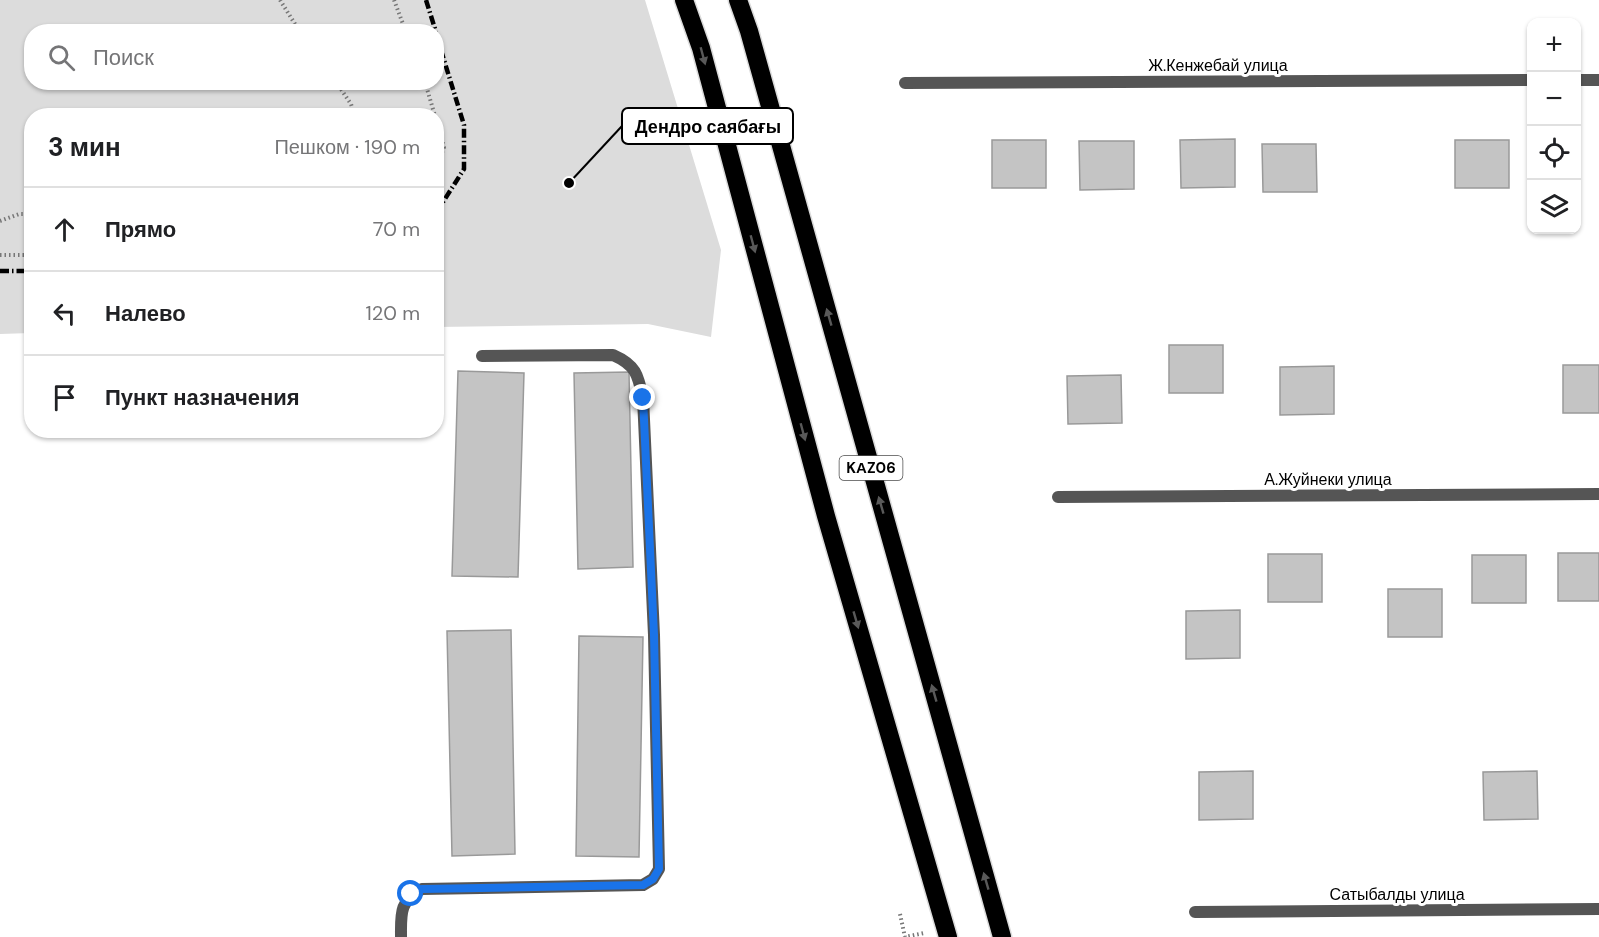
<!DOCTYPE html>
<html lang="ru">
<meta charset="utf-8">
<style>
:root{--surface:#fff;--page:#f6f6f6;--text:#202124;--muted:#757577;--line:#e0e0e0}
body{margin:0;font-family:"DM Sans",sans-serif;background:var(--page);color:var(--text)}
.controls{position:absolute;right:18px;top:18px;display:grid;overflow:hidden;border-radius:12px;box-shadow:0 2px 4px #0004}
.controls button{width:54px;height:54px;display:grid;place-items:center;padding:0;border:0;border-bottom:2px solid var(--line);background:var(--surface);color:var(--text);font:30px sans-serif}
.stop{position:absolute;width:18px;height:18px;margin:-14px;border:4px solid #1a73e8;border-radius:50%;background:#fff}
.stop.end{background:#1a73e8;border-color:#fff;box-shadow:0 2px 6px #0008}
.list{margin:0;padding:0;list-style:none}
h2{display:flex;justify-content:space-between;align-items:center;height:78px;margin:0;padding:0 24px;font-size:26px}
h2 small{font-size:20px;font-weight:400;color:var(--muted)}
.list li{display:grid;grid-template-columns:39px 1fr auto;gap:18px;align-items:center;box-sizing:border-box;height:84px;padding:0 24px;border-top:2px solid var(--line)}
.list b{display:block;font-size:22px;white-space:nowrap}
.list em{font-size:20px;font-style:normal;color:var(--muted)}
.icon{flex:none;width:33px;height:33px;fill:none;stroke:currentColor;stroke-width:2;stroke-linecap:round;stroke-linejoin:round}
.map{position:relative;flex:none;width:1599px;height:937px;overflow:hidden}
.search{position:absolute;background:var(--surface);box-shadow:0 2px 4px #0004;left:24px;top:24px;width:420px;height:66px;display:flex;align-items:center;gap:15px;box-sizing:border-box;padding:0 21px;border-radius:24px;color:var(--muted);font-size:22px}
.panel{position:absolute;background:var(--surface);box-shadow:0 2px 4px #0004;left:24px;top:108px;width:420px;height:330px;border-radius:24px}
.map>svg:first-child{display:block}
.green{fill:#dcdcdc;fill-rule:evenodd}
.building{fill:#c4c4c4;stroke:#999;stroke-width:1.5}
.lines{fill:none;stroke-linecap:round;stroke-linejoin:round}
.highway-casing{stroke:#dbdbdb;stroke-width:21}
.path{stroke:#777;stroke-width:4;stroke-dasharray:1.5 3;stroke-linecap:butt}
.street{stroke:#555;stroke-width:12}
.highway{stroke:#000;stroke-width:18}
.rail{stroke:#000;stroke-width:4.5;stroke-dasharray:9 3 1.5 3;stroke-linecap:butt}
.oneway{fill:#595959}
.route{stroke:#1a73e8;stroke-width:8}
.labels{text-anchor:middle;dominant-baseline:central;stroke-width:6;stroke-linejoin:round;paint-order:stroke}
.shield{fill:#fff;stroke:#4c4c4c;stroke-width:1.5}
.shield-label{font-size:15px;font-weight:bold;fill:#000}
.street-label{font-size:16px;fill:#000;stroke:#fff}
.leader{fill:none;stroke:#000;stroke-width:2}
.callout-dot{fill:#000;stroke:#fff;stroke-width:2}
.callout{fill:#fff;stroke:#000;stroke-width:2}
.callout-label{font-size:18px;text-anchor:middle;font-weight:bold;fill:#000}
</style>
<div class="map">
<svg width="1599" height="937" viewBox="0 0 1599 937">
<rect width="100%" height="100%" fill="#fff"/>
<!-- green -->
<path class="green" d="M0,0H645L721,250L711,337L648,324L437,327L436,116H32L31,333L0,334ZM32,32H436V82H32Z"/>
<!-- building -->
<path class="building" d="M1235,139V187L1181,188L1180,140Z
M992,140H1046V188H992Z
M1455,140H1509V188H1455Z
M1079,141H1134V189L1080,190Z
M1262,144H1316L1317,192H1263Z
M1169,345H1223V393H1169Z
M1563,365H1599V413H1563Z
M1334,366V414L1280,415V367Z
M458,371L524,373L518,577L452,576Z
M629,372L633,567L578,569L574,373Z
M1121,375L1122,423L1068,424L1067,376Z
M1558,553H1599V601H1558Z
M1268,554H1322V602H1268Z
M1472,555H1526V603H1472Z
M1388,589H1442V637H1388Z
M1240,610V658L1186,659V611Z
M511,630L515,854L452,856L447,631Z
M579,636L643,637L639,857L576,856Z
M1253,771V819L1199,820V772Z
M1537,771L1538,819L1484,820L1483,772Z"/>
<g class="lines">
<!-- highway casing -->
<g class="highway-casing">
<path id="highway" d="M684,0L701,48L826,516L948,937
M738,0L749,31L1002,937"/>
</g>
<!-- path -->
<path class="path" d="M280,0L300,32
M394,0L406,32
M336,82L351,104L355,116
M425,82L435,116
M436,121L444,147L436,169
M0,221L19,214H32
M0,255H32
M900,914L905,937L924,933"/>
<!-- street -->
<path class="street" d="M1576,80H1599
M905,83L1532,80
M1058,497L1599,494
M1195,912L1599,909
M401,937C401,914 399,901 422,889L643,885L653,879L659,869L654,635L643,398C638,375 636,365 613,355L482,356"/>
<!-- highway -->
<use href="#highway" class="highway"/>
<!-- rail -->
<path class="rail" d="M426,0L436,32
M436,34L464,125V169L436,213
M0,271H32"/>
</g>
<!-- one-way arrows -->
<defs><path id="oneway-solid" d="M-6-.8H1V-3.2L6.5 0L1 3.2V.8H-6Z" transform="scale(1.5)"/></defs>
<g class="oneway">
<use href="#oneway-solid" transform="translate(703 56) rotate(75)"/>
<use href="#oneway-solid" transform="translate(753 244) rotate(75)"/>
<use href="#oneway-solid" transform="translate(829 317) rotate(-106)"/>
<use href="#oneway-solid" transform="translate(803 432) rotate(75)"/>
<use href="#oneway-solid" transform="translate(881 505) rotate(-106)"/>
<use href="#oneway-solid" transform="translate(856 620) rotate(74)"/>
<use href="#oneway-solid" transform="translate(934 693) rotate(-106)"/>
<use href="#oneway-solid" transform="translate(986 881) rotate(-106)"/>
</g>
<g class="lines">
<!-- route -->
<path class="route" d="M411,894L422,889L643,885L653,879L659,869L654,635L643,398"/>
</g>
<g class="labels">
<!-- shield labels -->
<rect class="shield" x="839.5" y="456" width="63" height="24" rx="4.5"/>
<g class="shield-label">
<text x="871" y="468">KАZ06</text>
</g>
<!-- street labels -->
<g class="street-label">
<text x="1218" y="65">Ж.Кенжебай улица</text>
<text x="1328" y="479">А.Жуйнеки улица</text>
<text x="1397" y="894">Сатыбалды улица</text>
</g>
</g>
<!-- callouts -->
<path class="leader" d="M569 183L622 126"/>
<circle class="callout-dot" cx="569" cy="183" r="6"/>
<rect class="callout" x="622" y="108" width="171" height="36" rx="6"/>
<g class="callout-label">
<text x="708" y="133">Дендро саябағы</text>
</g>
</svg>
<div class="controls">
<button>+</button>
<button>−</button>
<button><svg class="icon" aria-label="locate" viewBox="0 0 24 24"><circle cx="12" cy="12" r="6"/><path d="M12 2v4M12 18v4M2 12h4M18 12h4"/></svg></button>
<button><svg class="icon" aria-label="layers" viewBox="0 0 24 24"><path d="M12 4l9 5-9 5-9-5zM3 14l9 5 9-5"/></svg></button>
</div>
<div class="stop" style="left:411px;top:894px"></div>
<div class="stop end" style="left:643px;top:398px"></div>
<div class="search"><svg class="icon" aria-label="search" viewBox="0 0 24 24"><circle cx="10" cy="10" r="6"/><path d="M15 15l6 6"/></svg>Поиск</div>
<section class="panel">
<h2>3 мин<small>Пешком · 190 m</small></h2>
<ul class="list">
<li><svg class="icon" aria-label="ahead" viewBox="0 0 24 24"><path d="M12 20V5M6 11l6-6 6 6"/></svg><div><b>Прямо</b></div><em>70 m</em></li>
<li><svg class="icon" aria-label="left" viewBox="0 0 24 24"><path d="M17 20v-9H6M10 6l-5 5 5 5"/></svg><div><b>Налево</b></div><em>120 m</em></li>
<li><svg class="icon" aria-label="arrive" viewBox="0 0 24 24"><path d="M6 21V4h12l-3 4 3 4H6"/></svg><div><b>Пункт назначения</b></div></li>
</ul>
</section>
</div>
